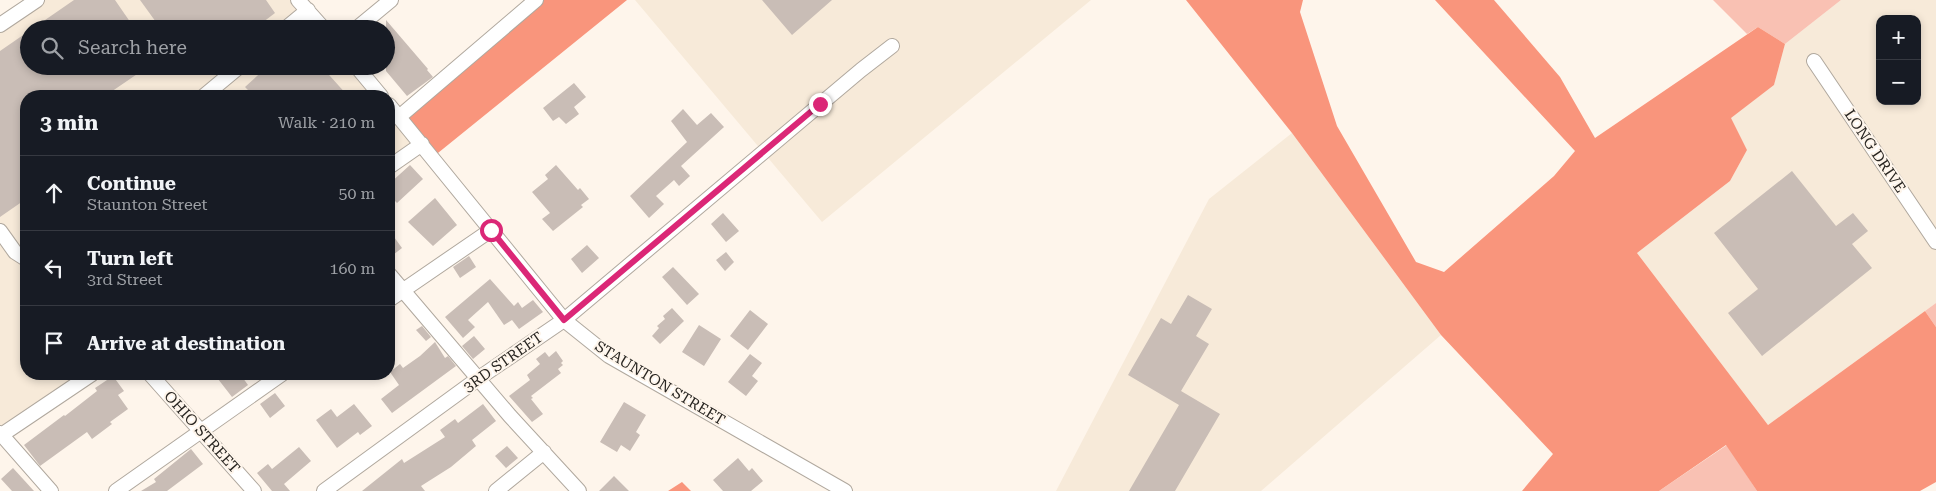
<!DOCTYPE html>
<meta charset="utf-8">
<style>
:root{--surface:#171b24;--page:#20242c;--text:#f1f3f6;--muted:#9ea1a6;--line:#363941}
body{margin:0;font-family:"Roboto Serif",serif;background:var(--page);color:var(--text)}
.controls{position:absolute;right:15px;top:15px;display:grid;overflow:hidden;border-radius:10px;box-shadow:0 2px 8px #0003}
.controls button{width:45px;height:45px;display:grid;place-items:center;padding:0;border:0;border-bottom:1px solid var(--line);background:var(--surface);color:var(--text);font:25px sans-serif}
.stop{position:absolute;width:15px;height:15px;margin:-11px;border:4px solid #db2777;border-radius:50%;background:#fff}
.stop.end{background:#db2777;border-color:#fff;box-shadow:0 1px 5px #0008}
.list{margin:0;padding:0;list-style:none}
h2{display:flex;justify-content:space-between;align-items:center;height:65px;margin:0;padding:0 20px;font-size:21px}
h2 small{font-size:16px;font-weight:400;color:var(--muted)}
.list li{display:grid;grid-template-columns:32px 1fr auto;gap:15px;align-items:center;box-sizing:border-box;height:75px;padding:0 20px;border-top:1px solid var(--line)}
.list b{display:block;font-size:19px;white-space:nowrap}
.list p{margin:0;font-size:16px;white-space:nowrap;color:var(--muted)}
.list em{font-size:16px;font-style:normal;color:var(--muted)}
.icon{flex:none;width:28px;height:28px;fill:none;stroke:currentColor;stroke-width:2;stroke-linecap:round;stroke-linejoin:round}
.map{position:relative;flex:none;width:1936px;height:491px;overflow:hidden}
.search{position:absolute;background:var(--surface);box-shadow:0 2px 8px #0003;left:20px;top:20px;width:375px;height:55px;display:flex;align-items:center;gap:12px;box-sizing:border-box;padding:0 18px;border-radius:28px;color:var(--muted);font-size:19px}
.panel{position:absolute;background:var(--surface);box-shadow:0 2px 8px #0003;left:20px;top:90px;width:375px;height:290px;border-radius:20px}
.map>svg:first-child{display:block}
.built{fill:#f7ead9;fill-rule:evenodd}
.green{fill:#f9c1b3}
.forest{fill:#f9957c}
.building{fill:#c9bdb6}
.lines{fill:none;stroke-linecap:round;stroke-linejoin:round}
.minor-casing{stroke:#b0a89e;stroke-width:16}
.minor{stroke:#fff;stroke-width:14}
.route{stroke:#db2777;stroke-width:6}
.labels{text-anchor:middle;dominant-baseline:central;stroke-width:4;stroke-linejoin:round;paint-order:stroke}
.street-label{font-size:15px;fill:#282521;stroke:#fef5eb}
</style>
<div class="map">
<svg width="1936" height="491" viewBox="0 0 1936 491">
<rect width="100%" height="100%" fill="#fef5eb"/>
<!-- built -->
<path class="built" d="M37,0H298L324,29H29V66H356L381,96H26V374H92L0,433V25Z
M635,0H1091L822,222Z
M1841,0H1936V303L1768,425L1637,253L1730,181L1747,150L1730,118L1774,85L1785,44ZM1880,19H1917V101H1880Z
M389,105L422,144L389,167Z
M1292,133L1441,335L1261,491H1056L1209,199Z"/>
<!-- green -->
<path class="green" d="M1713,0H1841L1785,44L1758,27L1747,34Z
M1936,303V327L1925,311Z
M1727,445L1757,491H1659Z"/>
<!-- forest -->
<path class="forest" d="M536,0H627L433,157L399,117Z
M1186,0H1303L1300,12L1337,126L1416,262L1444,272L1554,176L1575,151L1435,0H1494L1560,77L1595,138L1758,27L1785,44L1774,85L1731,118L1747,150L1730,181L1637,253L1768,425L1925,311L1936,327V482L1920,491H1757L1726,445L1659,491H1522L1553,454L1441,335L1292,133Z
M682,482L691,491H668Z"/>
<!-- building -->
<path class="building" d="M74,0H115L135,29H32Z
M140,0H266L275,13L254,29H161Z
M762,0H832L792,35Z
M386,20L428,69L427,70L433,77L407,96L386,71Z
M29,31V66H149L105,96H26V199L0,217V51Z
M268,66H321L348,96H254L245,87Z
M574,83L586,97L574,107L579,114L566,124L559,117L553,121L543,108Z
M683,109L697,125L711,113L724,127L681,166L690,176L679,186L674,180L656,196L664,204L649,218L630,196L687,142L671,121Z
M410,165L423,179L397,203L389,195L394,191L389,184Z
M556,165L578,190L580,188L589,199L581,205L583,207L553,231L542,219L550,213L532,192L548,179L545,175Z
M1792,171L1836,226L1853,213L1868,231L1852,244L1872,268L1762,356L1728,313L1758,289L1714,233Z
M435,198L457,225L433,246L408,222Z
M723,213L739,231L726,242L711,224Z
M389,230L402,248L389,258Z
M587,245L599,258L582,273L571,259Z
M726,252L734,262L725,271L716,260Z
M469,256L476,267L460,278L453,267Z
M673,267L699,294L687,305L662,277Z
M490,279L514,306L518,302L522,308L533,300L543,312L519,329L512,320L504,325L488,302L468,320L475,327L463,338L445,317Z
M1188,295L1212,309L1196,336L1209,344L1181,391L1220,414L1175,491H1129L1179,405L1128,375L1161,318L1171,324Z
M672,308L684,321L660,344L652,336L659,328L657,326L665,319L663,316Z
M750,310L768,324L748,350L730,336Z
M699,325L721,339L704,366L682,352Z
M422,326L431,337L426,341L416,330Z
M474,336L485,349L473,359L462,346Z
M435,342L445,358L448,356L456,366L392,413L381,399L399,385L390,372L400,364L403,368L420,356Z
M556,351L563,361L561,363L563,365L558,369L561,373L531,396L533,398L531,399L543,414L532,422L509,396L530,380L527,375L540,364L536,359L545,352L549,357Z
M750,354L762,363L752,376L758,381L746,396L728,382Z
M225,374H240L248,385L232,397L218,379Z
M113,376L124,391L118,395L128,409L110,422L112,424L92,439L87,432L40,466L24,445L64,415L65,416L97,391L95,388Z
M275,393L285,406L270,418L260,404Z
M624,402L646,415L636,432L640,435L630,451L621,445L617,452L600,442Z
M354,404L372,426L360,435L358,432L337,448L316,420L331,409L337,417Z
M483,404L496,421L472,440L476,446L451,467L421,486L425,491H362L402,459L404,463L445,437L440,430L455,419L458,423Z
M507,446L518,458L506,468L495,456Z
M299,447L311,461L284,484L290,491H272L257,473L268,464L272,469Z
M191,449L203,464L167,491H141L156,482L154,479Z
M738,458L749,471L752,468L763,481L751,491H723L713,480Z
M13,468L34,491H12L1,479Z
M614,476L629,491H599Z"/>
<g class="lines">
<!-- minor casing -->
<g class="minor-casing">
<path id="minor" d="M298,0L324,29
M0,25L37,0
M285,29L308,10
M356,29L391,0
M1814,61L1936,242
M356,66L381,96
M204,96L240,66
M389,105L564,320L609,356L845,491
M399,117L536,0
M389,167L422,144
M0,231L15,252L26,259
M389,274L510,416L579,491
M389,300L491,230
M150,374L254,491
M0,433L51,491
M0,436L92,374
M116,491L282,374
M324,491L479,378L564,320L861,70L892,46
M496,491L544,452"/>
</g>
<!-- minor -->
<use href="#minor" class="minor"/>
</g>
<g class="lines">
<!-- route -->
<path class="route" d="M491,230L564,320L820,104"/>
</g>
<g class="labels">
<!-- street labels -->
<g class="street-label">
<text transform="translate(1875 151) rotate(56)">LONG DRIVE</text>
<text transform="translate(503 362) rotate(-35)">3RD STREET</text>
<text transform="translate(660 383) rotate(31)">STAUNTON STREET</text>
<text transform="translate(202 432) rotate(48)">OHIO STREET</text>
</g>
</g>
</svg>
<div class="controls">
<button>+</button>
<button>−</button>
</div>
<div class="stop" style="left:491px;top:230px"></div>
<div class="stop end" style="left:820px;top:104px"></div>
<div class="search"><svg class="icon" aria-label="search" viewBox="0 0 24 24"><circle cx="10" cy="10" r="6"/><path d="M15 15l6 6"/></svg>Search here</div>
<section class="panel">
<h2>3 min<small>Walk · 210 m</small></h2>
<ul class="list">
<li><svg class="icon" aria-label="ahead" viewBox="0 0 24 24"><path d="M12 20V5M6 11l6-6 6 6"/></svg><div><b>Continue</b><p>Staunton Street</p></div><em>50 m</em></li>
<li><svg class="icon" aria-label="left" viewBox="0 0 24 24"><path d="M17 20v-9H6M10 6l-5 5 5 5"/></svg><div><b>Turn left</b><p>3rd Street</p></div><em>160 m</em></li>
<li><svg class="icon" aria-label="arrive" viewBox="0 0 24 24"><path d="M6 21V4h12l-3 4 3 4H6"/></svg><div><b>Arrive at destination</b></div></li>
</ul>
</section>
</div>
